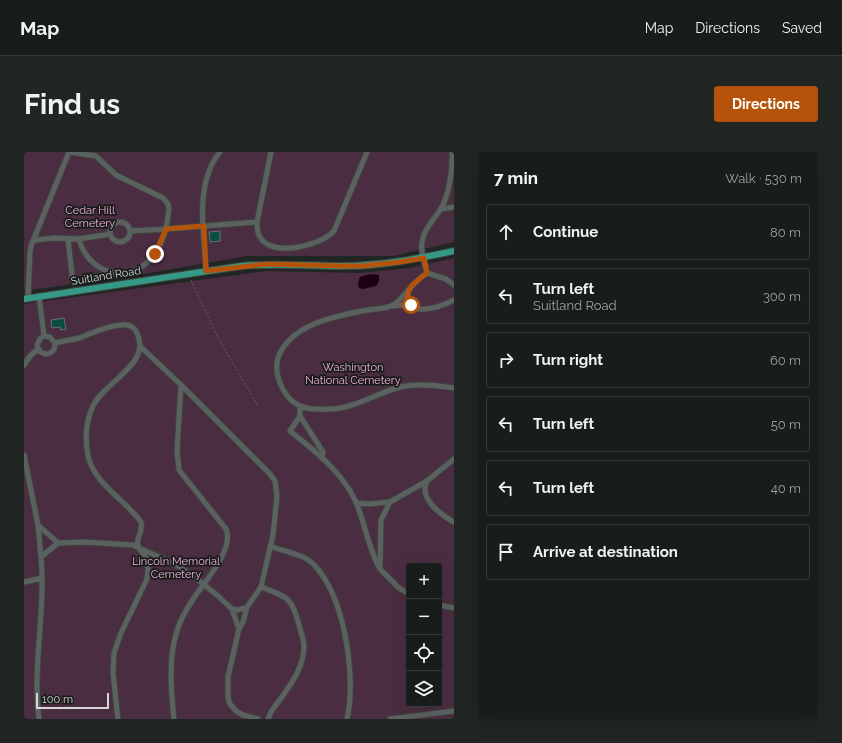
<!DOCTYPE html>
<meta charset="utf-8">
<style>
:root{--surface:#181c1b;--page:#212524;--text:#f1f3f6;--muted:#9fa1a3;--line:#363a3a;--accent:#b45309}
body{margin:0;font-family:Raleway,sans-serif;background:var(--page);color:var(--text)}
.controls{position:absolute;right:12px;bottom:12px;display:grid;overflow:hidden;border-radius:4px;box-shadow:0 4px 16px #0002}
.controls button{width:36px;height:36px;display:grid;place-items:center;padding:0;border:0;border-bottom:1px solid var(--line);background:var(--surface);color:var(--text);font:20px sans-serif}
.scale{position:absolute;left:12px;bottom:10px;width:73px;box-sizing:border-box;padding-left:4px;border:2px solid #d4d8d6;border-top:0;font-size:11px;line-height:14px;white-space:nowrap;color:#d4d8d6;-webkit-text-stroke:3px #171c1b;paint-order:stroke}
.stop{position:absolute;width:12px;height:12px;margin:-9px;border:3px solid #b45309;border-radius:50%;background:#fff}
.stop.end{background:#b45309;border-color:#fff;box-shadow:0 1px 4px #0008}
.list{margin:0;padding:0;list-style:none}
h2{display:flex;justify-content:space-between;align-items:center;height:52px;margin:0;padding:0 16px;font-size:17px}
h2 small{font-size:13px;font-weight:400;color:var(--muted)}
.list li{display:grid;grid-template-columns:26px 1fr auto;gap:12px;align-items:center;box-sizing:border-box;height:56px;margin:0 8px 8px;padding:0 8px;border:1px solid var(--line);border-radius:4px}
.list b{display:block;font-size:15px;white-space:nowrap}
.list p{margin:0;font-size:13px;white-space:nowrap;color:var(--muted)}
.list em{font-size:13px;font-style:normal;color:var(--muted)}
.icon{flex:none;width:22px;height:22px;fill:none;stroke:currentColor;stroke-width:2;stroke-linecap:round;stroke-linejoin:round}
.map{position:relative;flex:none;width:430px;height:567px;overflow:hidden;border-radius:4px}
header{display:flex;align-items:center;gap:24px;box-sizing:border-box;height:56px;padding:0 20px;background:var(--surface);border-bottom:1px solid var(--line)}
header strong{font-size:19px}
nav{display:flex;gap:22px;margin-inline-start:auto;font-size:14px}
.intro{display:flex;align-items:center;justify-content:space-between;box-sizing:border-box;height:96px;padding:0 24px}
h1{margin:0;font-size:28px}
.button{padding:10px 18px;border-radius:4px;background:var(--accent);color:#fff;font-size:14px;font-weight:700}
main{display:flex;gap:24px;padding:0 24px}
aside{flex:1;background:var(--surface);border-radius:4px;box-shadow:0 4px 16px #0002}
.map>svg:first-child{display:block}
.green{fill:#4a2d40;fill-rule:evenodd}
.water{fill:#1d0014}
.building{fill:#094e42;stroke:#6b7270}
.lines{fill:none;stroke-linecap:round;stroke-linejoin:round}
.minor-casing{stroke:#3f4341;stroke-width:7}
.major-casing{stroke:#3f4341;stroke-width:8}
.path{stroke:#5c6260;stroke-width:1;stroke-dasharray:2 2;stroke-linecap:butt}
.minor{stroke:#5b615f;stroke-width:5}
.major{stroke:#359987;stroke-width:6}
.route{stroke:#b45309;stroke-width:5}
.labels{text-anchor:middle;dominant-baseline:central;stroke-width:3.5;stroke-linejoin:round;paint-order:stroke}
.park-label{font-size:11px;fill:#f4afda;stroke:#171c1b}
.street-label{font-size:11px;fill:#d4d8d6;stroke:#171c1b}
</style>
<header>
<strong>Map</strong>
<nav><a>Map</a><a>Directions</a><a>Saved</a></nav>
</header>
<div class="intro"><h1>Find us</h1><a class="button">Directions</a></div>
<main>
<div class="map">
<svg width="430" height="567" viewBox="0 0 430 567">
<rect width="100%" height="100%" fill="#202624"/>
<!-- green -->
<path class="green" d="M0,0H430V90L369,104H223L126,121L0,139Z
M430,106V567H0V152L242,119L335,121L385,116ZM385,414H415V552H385Z"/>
<!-- water -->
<path class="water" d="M346,122L355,123V129L352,134L339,137L335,136L334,131L336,125Z"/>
<!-- building -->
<path class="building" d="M196,79V89L186,90L185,80Z
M40,166L42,177L37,178L36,175L28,176L27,168Z"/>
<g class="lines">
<!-- minor casing -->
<g class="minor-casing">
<path id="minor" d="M45,0L72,4L92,23L139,46L144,52L145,57L142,77L106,79
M247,0L233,70C233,75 233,81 236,85C248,106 296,94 310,79L343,0
M417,57L430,55
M86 80a10 10 0 1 1 20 0a10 10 0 1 1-20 0Z
M44,87L49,131
M55,87C62,116 95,132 120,113C132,104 138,91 142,77L233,70
M11,88L30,86L55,87L86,82
M182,119C180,81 170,32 196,0
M403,121C401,113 396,98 398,90C400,77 409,69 416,58C425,45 429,16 428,0
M430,133L422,127L403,121C399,124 396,126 393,129C383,137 377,151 364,155C357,157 350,157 343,158C312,164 266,172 254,206C250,220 256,235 265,246C276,258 291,258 307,257C331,256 353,241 376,235C394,231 412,233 430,236
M384,140C379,168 417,155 430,148
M15,144L20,184L16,187L13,193C15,202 23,205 30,198L31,191L26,185L20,184
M4,146L6,100L7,94L45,0
M368,154L378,153L389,155
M31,191C39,189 47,188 55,186C69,181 84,173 98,173C105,172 110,175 113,181C128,212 80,230 69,254C62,269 61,288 64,304C71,333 101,347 117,370C120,381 110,386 115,396L151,412L172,426L194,444L208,457L215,477L204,525V546L206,552L212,559L219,563L234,567
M117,195L157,233L246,322L251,329L253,344L249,383L237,435L223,455L219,470L215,477
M0,213L6,204L14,197
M276,254V264L266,279C291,299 317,319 331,348C341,370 344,396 356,417
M276,264L299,300L298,305
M0,303L14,373L17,405
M403,329C394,346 417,363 430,370
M366,350L357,368L356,417L375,436L385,442
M332,351L345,352L366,350L403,329L430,307
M14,373L34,391
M246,394C256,398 275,402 283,407C320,432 333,526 323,567
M0,430L18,426
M237,435C263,445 268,445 275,473C277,480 280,488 280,495C280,519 260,541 247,560L244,567
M415,453L430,456
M208,457L214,458L223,455
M15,567C8,513 22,459 17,405L34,391L60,390L109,393L115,396L122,406L124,417L123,427L97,481L90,501L89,521L94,567
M150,567C147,538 144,507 153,479C156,468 162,458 168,449C178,432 211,398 202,377L155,318L153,299L157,233
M366,567L430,559"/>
</g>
<!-- major casing -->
<g class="major-casing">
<path id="major" d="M0,147L217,114C251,111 283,114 318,114C356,114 393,107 430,99"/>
</g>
<!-- path -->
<path class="path" d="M167,128L194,186L234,254"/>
<!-- minor -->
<use href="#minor" class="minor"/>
<!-- major -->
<use href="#major" class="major"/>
</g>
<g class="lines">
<!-- route -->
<path class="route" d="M131,102L142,77L180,74L182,119L243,112L318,114H337L376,110L400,106L403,121C392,129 377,139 387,153"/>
</g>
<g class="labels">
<!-- park labels -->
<g class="park-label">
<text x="66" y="58">Cedar Hill<tspan x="66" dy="13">Cemetery</tspan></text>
<text x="329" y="215">Washington<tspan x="329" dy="13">National Cemetery</tspan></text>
<text x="152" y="409">Lincoln Memorial<tspan x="152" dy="13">Cemetery</tspan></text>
</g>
<!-- street labels -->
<g class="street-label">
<text transform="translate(82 124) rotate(-9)">Suitland Road</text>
</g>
</g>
</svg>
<div class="controls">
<button>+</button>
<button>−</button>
<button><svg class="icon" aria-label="locate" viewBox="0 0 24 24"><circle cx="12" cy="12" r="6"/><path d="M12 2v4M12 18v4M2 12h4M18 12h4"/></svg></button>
<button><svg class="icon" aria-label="layers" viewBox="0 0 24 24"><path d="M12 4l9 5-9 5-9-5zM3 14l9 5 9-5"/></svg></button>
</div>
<div class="scale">100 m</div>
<div class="stop" style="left:387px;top:153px"></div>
<div class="stop end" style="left:131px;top:102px"></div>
</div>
<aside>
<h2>7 min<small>Walk · 530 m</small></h2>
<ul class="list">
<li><svg class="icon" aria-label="ahead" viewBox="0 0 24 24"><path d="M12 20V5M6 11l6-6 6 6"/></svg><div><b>Continue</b></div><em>80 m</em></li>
<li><svg class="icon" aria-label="left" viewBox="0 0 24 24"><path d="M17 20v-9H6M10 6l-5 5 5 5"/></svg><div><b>Turn left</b><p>Suitland Road</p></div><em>300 m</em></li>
<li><svg class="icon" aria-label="right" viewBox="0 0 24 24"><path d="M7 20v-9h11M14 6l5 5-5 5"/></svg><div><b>Turn right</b></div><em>60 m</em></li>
<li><svg class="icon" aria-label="left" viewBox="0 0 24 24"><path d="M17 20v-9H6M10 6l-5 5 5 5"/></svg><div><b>Turn left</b></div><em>50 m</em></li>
<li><svg class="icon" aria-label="left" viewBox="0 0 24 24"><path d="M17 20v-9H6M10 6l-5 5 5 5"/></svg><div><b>Turn left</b></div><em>40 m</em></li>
<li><svg class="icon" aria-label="arrive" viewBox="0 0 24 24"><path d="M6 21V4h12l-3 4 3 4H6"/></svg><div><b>Arrive at destination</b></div></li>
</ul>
</aside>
</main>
